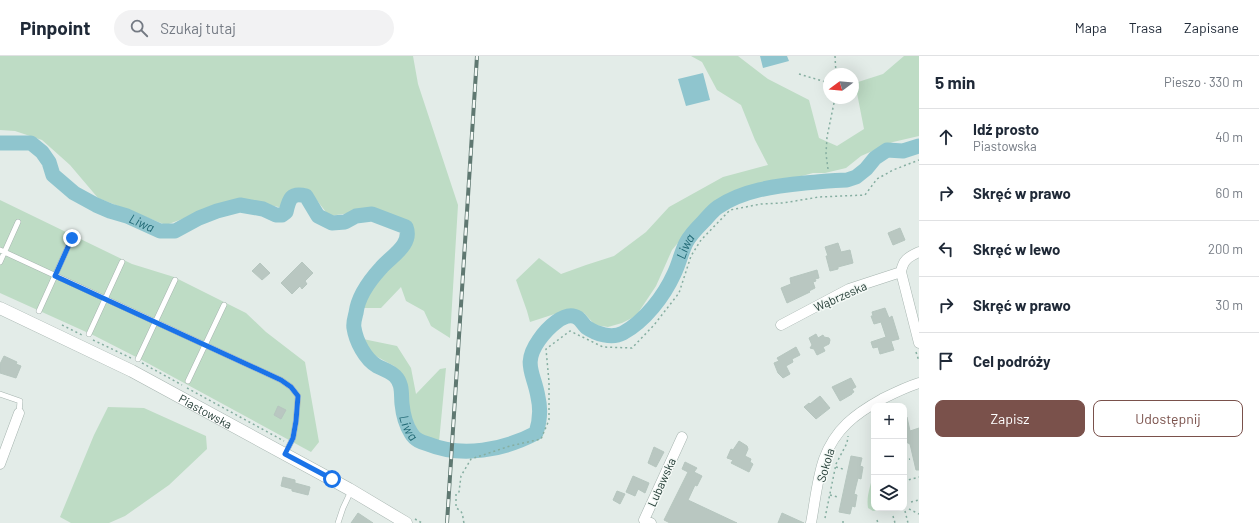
<!DOCTYPE html>
<html lang="pl">
<meta charset="utf-8">
<style>
:root{--surface:#fff;--page:#f2f2f3;--text:#1f2937;--muted:#747a83;--line:#e0e1e3;--accent:#7a514b}
body{margin:0;font-family:Barlow,sans-serif;background:var(--page);color:var(--text)}
.controls{position:absolute;right:12px;bottom:12px;display:grid;overflow:hidden;border-radius:8px;box-shadow:0 4px 16px #0002}
.controls button{width:36px;height:36px;display:grid;place-items:center;padding:0;border:0;border-bottom:1px solid var(--line);background:var(--surface);color:var(--text);font:20px sans-serif}
.compass{position:absolute;left:823px;top:12px;width:36px;height:36px;border-radius:50%;background:var(--surface);box-shadow:0 4px 16px #0002;rotate:254deg}
.stop{position:absolute;width:12px;height:12px;margin:-9px;border:3px solid #1a73e8;border-radius:50%;background:#fff}
.stop.end{background:#1a73e8;border-color:#fff;box-shadow:0 1px 4px #0008}
.list{margin:0;padding:0;list-style:none}
h2{display:flex;justify-content:space-between;align-items:center;height:52px;margin:0;padding:0 16px;font-size:17px}
h2 small{font-size:13px;font-weight:400;color:var(--muted)}
.list li{display:grid;grid-template-columns:26px 1fr auto;gap:12px;align-items:center;box-sizing:border-box;height:56px;padding:0 16px;border-top:1px solid var(--line)}
.list b{display:block;font-size:15px;white-space:nowrap}
.list p{margin:0;font-size:13px;white-space:nowrap;color:var(--muted)}
.list em{font-size:13px;font-style:normal;color:var(--muted)}
.actions{display:flex;gap:8px;padding:12px 16px}
.actions a{flex:1;padding:9px 0;border:1px solid var(--accent);border-radius:8px;text-align:center;font-size:14px;color:var(--accent)}
.actions .main{background:var(--accent);color:#fff}
.icon{flex:none;width:22px;height:22px;fill:none;stroke:currentColor;stroke-width:2;stroke-linecap:round;stroke-linejoin:round}
.map{position:relative;flex:none;width:919px;height:467px;overflow:hidden}
header{display:flex;align-items:center;gap:24px;box-sizing:border-box;height:56px;padding:0 20px;background:var(--surface);border-bottom:1px solid var(--line)}
header strong{font-size:19px}
nav{display:flex;gap:22px;margin-inline-start:auto;font-size:14px}
.search{width:280px;height:36px;background:var(--page);display:flex;align-items:center;gap:10px;box-sizing:border-box;padding:0 14px;border-radius:22px;color:var(--muted);font-size:15px}
main{display:flex}
aside{flex:1;background:var(--surface)}
.map>svg:first-child{display:block}
.green{fill:#bedcc5}
.water{fill:#8fc5ce}
.lines{fill:none;stroke-linecap:round;stroke-linejoin:round}
.river{stroke:#8fc5ce;stroke-width:15}
.building{fill:#b9c7c1;stroke:#b6c6bf}
.service-casing{stroke:#a6b4af;stroke-width:6}
.minor-casing{stroke:#a6b4af;stroke-width:11}
.tertiary-casing{stroke:#a6b4af;stroke-width:13}
.path{stroke:#86aea1;stroke-width:1.5;stroke-dasharray:2 3;stroke-linecap:butt}
.service{stroke:#fff;stroke-width:5}
.minor{stroke:#fff;stroke-width:10}
.tertiary{stroke:#fff;stroke-width:12}
.rail-casing{stroke:#5f7871;stroke-width:4}
.rail{stroke:#f4f9f6;stroke-width:2.5;stroke-dasharray:8;stroke-linecap:butt}
.route{stroke:#1a73e8;stroke-width:5}
.labels{text-anchor:middle;dominant-baseline:central;stroke-width:3;stroke-linejoin:round;paint-order:stroke}
.street-label{font-size:12px;fill:#243d36;stroke:#f4f9f6}
.water-label{font-size:13px;font-style:italic;fill:#216975;stroke:#f4f9f6}
</style>
<header>
<strong>Pinpoint</strong>
<div class="search"><svg class="icon" aria-label="search" viewBox="0 0 24 24"><circle cx="10" cy="10" r="6"/><path d="M15 15l6 6"/></svg>Szukaj tutaj</div>
<nav><a>Mapa</a><a>Trasa</a><a>Zapisane</a></nav>
</header>
<main>
<div class="map">
<svg width="919" height="467" viewBox="0 0 919 467">
<rect width="100%" height="100%" fill="#e3ece8"/>
<!-- green -->
<path class="green" d="M0,0H413L418,28L458,149L450,282L431,270L424,255L406,245L401,231L381,252H361L382,218L404,199L412,175L407,165L372,154L329,160L309,134L288,136L283,152L239,142L166,169L98,142L70,109L42,84L15,75L0,74Z
M691,0H738L768,23L809,44L819,82L837,90L864,73L855,27L883,18L904,0H919V80L893,86L861,100L846,112L825,117H813L798,121L779,123L764,127L743,133L721,144L703,157L672,194L656,230L636,260L622,267L608,271L595,269L584,257L567,254L530,266L527,255L516,224L539,202L561,218L586,209L614,200L646,176L669,151L723,121L768,109L755,84L741,49L717,34L702,6Z
M0,144L132,208L174,221L246,257L266,276L305,306L319,386L311,396L140,303L95,280L0,237Z
M363,283L397,290L411,312L416,338L440,313L446,312L439,386L419,378L407,352L406,330L394,310L372,298Z
M108,351L144,352L206,380L207,393L169,429L125,460L109,467H71L60,461L94,379Z
M874,416V452H895L873,455L868,452C866,440 871,428 874,416Z"/>
<!-- water -->
<path class="water" d="M760,0H787L789,5L763,12Z
M703,17L710,44L686,50L678,23Z"/>
<g class="lines">
<!-- river -->
<path class="river" id="s1" d="M0,87H31L42,96L49,106L53,119L74,137L96,149L110,155L127,160L160,175H175L199,162L217,155L240,149L263,153L276,159H282L286,156C289,143 291,136 306,140L318,160L332,167L345,166L356,160L372,158L406,171C413,189 390,201 381,212C370,224 358,240 356,257C355,261 353,267 354,272C356,285 365,303 377,310C383,313 390,315 395,320C403,328 401,338 402,348C403,358 406,369 411,377C415,384 421,386 428,388C462,402 504,394 536,377C540,365 541,354 538,341C534,317 522,308 539,284C546,274 565,253 578,262C581,264 583,268 586,271C596,278 612,283 623,277C645,265 664,240 674,218C679,208 681,197 686,187C690,179 697,172 703,166C708,161 712,155 718,151C743,134 775,130 805,127C819,126 833,124 847,124L856,121L866,113L875,102L887,94L903,95L919,90"/>
</g>
<!-- building -->
<path class="building" d="M900,172L905,184L893,189L888,177Z
M838,187L841,196L850,194L853,207L838,211V213L830,215L826,200H828L825,191Z
M302,206L313,217L305,225L307,228L302,233L300,230L292,238L281,227Z
M260,207L270,217L262,224L252,215Z
M817,214L819,222L815,223L816,225L813,226L815,232L809,235L810,236L787,247L781,232L791,228L790,222Z
M885,252L889,262L892,260L899,283L891,285L894,294L880,298L878,291L873,292L871,286L886,281L881,266L874,268L871,260H873L872,256Z
M816,278L818,282L823,279L824,281L829,282L830,284L829,288L823,291L825,295L817,299L814,293L810,292L812,289L809,282Z
M796,291L800,299L792,303L793,306L786,310L790,318L783,322L778,317L774,307L779,305L777,302Z
M4,300L17,306L16,308L21,310L16,322L0,317V308Z
M851,322L856,331L852,333L854,336L852,337V338L840,345L832,331Z
M820,340L830,352L816,363L804,351L809,347L810,348Z
M278,350L286,354L281,363L274,359Z
M904,361H907L910,375L919,372V414H916L910,388L904,385Z
M739,385L747,390L748,393L745,400L751,403L750,406L753,408L749,416L731,407L733,404L727,402L731,393L733,394Z
M654,391L664,396L656,411L648,407Z
M851,400L862,402L860,410L863,411L861,423L858,422L854,438L857,439L855,451L852,450L850,458L839,456Z
M685,406L697,412L694,416L702,420L697,430L695,429L688,444L737,467H670L664,464L688,416L682,413Z
M633,420L649,427L645,437L638,433L635,440L626,436Z
M283,421L295,424V427L310,431L308,439L292,435V433L281,430Z
M617,435L625,438L620,448L613,444Z
M358,457L373,467H351Z
M782,457L804,467H778Z"/>
<g class="lines">
<!-- service casing -->
<g class="service-casing">
<path id="service" d="M0,194L281,324L291,331L298,340L296,365L293,382L285,398
M0,206L18,166
M39,255L72,182
M89,278L122,206
M138,303L175,224
M188,325L224,249
M0,338L20,345L19,357
M338,467L343,452L351,435"/>
</g>
<!-- minor casing -->
<g class="minor-casing">
<path id="minor" d="M919,196C908,201 903,204 901,216L919,287
M781,269L849,233L901,216
M0,408L19,357
M651,467L644,464L682,381
M811,467C815,446 817,423 824,403C835,373 855,358 882,343C894,337 906,331 919,327"/>
</g>
<!-- tertiary casing -->
<g class="tertiary-casing">
<g id="tertiary">
<path id="s2" d="M0,252L132,315L349,433L406,467"/>
</g>
</g>
<!-- path -->
<path class="path" d="M835,0L836,18
M799,18L829,27
M828,113L826,98L827,81L835,42
M62,269L82,279
M93,284L131,302
M916,296L919,305
M142,307L182,329
M187,332L284,385
M904,404L910,403
M836,411L843,413
M904,425L919,421
M830,439L838,441
M911,446L919,444
M909,453L919,458
M905,455L908,467
M893,460L895,467
M825,462L836,408L847,387L848,380
M415,463L422,467
M877,464L878,467
M464,467C462,459 464,456 456,452V438L459,436L461,420L471,403L510,390L541,383L549,364V326L546,293L570,275L603,291L632,292L654,269L679,237L691,200L701,184L730,154L761,148L783,147L819,141L865,139L877,123L893,114L919,104
M843,467V465"/>
<!-- service -->
<use href="#service" class="service"/>
<!-- minor -->
<use href="#minor" class="minor"/>
<!-- tertiary -->
<use href="#tertiary" class="tertiary"/>
<!-- rail casing -->
<g class="rail-casing">
<path id="rail" d="M447,467L477,0"/>
</g>
<!-- rail -->
<use href="#rail" class="rail"/>
</g>
<g class="lines">
<!-- route -->
<path class="route" d="M72,182L55,220L281,324L291,331L298,340L296,365L293,382L285,398L332,423"/>
</g>
<g class="labels">
<!-- street labels -->
<g class="street-label">
<text transform="translate(840 240) rotate(-24)">Wąbrzeska</text>
<text stroke="none"><textPath href="#s2" startOffset="230">Piastowska</textPath></text>
<text transform="translate(825 409) rotate(-73)">Sokola</text>
<text transform="translate(661 426) rotate(-66)">Lubawska</text>
</g>
<!-- water labels -->
<g class="water-label">
<text stroke="none"><textPath href="#s1" startOffset="173">Liwa</textPath></text>
<text stroke="none"><textPath href="#s1" startOffset="1158">Liwa</textPath></text>
<text stroke="none"><textPath href="#s1" startOffset="714">Liwa</textPath></text>
</g>
</g>
</svg>
<div class="controls">
<button>+</button>
<button>−</button>
<button><svg class="icon" aria-label="layers" viewBox="0 0 24 24"><path d="M12 4l9 5-9 5-9-5zM3 14l9 5 9-5"/></svg></button>
</div>
<svg class="compass" viewBox="-18 -18 36 36"><path d="M0-13l5 13h-10z" fill="#e53935"/><path d="M0 13l5-13h-10z" fill="#747a83"/></svg>
<div class="stop" style="left:332px;top:423px"></div>
<div class="stop end" style="left:72px;top:182px"></div>
</div>
<aside>
<h2>5 min<small>Pieszo · 330 m</small></h2>
<ul class="list">
<li><svg class="icon" aria-label="ahead" viewBox="0 0 24 24"><path d="M12 20V5M6 11l6-6 6 6"/></svg><div><b>Idź prosto</b><p>Piastowska</p></div><em>40 m</em></li>
<li><svg class="icon" aria-label="right" viewBox="0 0 24 24"><path d="M7 20v-9h11M14 6l5 5-5 5"/></svg><div><b>Skręć w prawo</b></div><em>60 m</em></li>
<li><svg class="icon" aria-label="left" viewBox="0 0 24 24"><path d="M17 20v-9H6M10 6l-5 5 5 5"/></svg><div><b>Skręć w lewo</b></div><em>200 m</em></li>
<li><svg class="icon" aria-label="right" viewBox="0 0 24 24"><path d="M7 20v-9h11M14 6l5 5-5 5"/></svg><div><b>Skręć w prawo</b></div><em>30 m</em></li>
<li><svg class="icon" aria-label="arrive" viewBox="0 0 24 24"><path d="M6 21V4h12l-3 4 3 4H6"/></svg><div><b>Cel podróży</b></div></li>
</ul>
<div class="actions"><a class="main">Zapisz</a><a>Udostępnij</a></div>
</aside>
</main>
